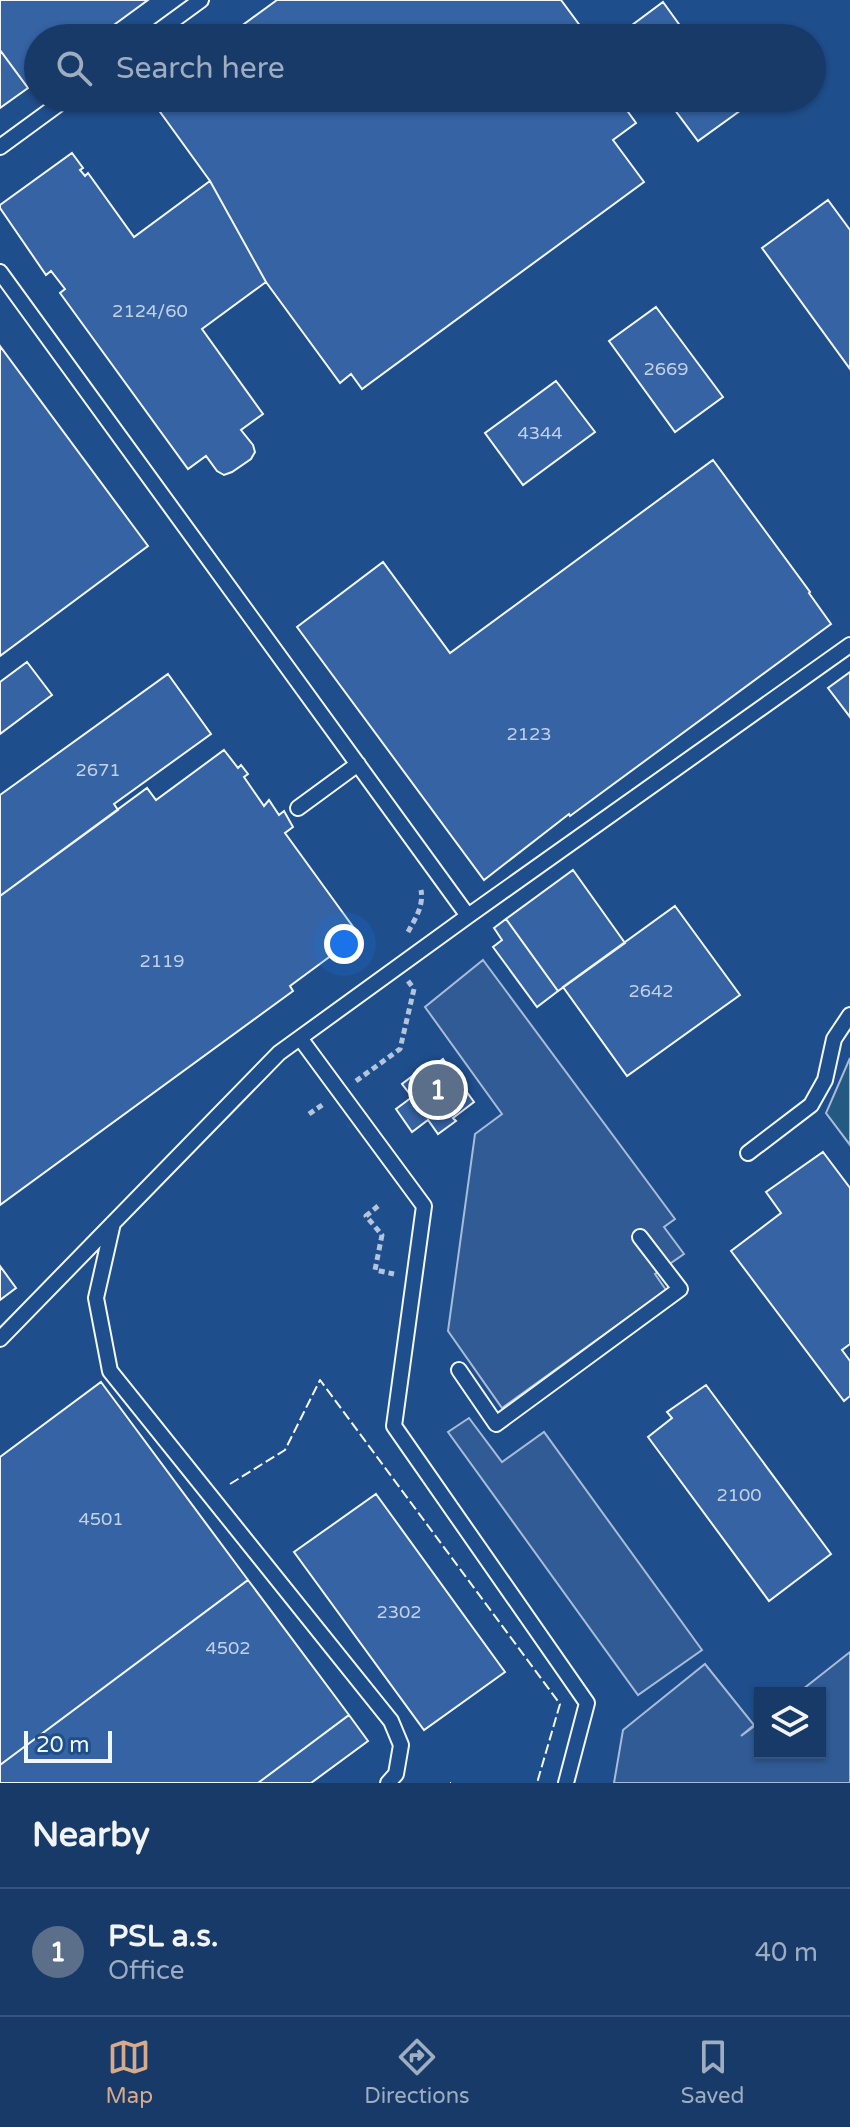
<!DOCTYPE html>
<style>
:root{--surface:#173a69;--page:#20416f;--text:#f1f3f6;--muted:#9eadc0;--line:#36547d;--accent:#d6ab8b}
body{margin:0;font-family:"Varela Round",sans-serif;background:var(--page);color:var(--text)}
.controls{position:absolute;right:24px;bottom:24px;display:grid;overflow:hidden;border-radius:0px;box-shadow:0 2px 6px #0004}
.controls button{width:72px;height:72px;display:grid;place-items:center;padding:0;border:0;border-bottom:2px solid var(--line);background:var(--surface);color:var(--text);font:40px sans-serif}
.scale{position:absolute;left:24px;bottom:20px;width:88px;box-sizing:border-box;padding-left:8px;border:4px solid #f2f6ff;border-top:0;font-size:22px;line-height:28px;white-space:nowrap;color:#f2f6ff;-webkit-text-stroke:6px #1f4e8c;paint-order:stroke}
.you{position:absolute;left:344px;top:944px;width:28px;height:28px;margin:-20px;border:6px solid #fff;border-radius:50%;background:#1a73e8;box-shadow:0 0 0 12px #1a73e833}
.badge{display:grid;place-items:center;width:52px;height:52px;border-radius:50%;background:var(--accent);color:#fff;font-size:26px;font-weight:700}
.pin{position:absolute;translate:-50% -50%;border:4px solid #fff;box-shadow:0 2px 8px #0006}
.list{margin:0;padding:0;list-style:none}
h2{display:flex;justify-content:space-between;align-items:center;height:104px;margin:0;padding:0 32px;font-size:34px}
h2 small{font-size:26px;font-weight:400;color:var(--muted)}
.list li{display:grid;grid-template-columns:52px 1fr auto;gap:24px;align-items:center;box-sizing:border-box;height:128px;padding:0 32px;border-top:2px solid var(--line)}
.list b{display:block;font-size:30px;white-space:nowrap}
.list p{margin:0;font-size:26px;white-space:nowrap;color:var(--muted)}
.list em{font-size:26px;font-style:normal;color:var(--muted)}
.icon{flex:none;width:44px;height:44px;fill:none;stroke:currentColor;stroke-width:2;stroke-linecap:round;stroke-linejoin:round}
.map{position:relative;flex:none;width:850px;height:1783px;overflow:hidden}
.search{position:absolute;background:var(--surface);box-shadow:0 2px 6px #0004;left:24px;right:24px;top:24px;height:88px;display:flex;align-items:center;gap:20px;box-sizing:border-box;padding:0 28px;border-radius:44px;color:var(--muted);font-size:30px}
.sheet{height:232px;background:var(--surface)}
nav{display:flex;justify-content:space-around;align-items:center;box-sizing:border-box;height:112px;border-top:2px solid var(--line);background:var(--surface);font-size:22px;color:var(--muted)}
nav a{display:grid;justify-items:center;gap:4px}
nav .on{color:var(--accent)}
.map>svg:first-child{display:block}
.green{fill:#245a82;stroke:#a8bbd7;stroke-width:2}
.parking{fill:#305b95;stroke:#a8bbd7;stroke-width:2}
.building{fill:#3563a3;stroke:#f2f6ff;stroke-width:2}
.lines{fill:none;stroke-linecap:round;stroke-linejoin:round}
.lane-casing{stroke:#f2f6ff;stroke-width:18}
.path{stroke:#b3c4dc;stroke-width:5;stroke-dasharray:6 4;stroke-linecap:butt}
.lane{stroke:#1f4e8c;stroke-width:14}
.fence{stroke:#f2f6ff;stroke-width:2;stroke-dasharray:10 4;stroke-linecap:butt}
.labels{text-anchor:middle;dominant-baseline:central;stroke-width:6;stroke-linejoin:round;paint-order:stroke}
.number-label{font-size:18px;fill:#c3d1e8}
</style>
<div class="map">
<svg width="850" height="1783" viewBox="0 0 850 1783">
<rect width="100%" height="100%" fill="#1f4e8c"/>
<!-- green -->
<path class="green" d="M850,1058V1145L826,1113Z"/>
<!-- parking -->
<path class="parking" d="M483,960L675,1219L664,1227L684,1254L655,1274L666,1290L502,1408L448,1331L475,1134L502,1114L425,1007Z
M469,1418L502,1462L544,1432L702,1650L638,1695L448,1432Z
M850,1652V1783H614L623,1730L705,1664L754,1725L741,1736L760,1722V1753H820V1693H798Z"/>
<!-- building -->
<path class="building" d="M0,0H148L96,38H38V80L28,88L0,50Z
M277,0H561L581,27L571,34L574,38H225Z
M663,2L689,38H622L620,34Z
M0,50L28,88L0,108Z
M150,98H618L636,123L613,140L644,182L362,389L351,374L340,383L266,282L210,181Z
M666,98H732L741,110L698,141Z
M72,153L83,168L80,170L85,176L88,173L134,237L210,181L266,282L202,329L263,414L241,430L253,445L255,452L251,459L232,472L224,475L217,471L206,456L188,469L60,293L65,289L51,271L46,275L0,208V205Z
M828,200L850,230V369L762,248Z
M656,307L723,397L675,432L609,341Z
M0,346L148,546L0,656Z
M556,381L595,432L523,485L485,433Z
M713,460L810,592L809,593L831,624L570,816L569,814L484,880L297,627L383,562L450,653Z
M27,662L52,695L0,734V682Z
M850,672V717L828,688Z
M168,674L211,734L114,804L118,810L0,896V795Z
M224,750L238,768L241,765L248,774L244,777L264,806L269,800L279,815L284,811L293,827L285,833L359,935L290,986L293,991L0,1205V896L147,788L156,800Z
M573,870L625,943L558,991L506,919Z
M675,906L740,995L627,1076L563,987Z
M506,919L558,991L537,1007L493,947L502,940L494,928Z
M443,1059L474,1102L453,1118L456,1121L438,1134L428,1120L412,1132L396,1109L412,1097L402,1084L419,1071L422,1075Z
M823,1152L850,1188V1344L842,1350L850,1361V1396L844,1401L731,1251L781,1213L766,1192Z
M0,1266L16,1288L0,1300Z
M101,1382L248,1580L0,1765V1457Z
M706,1385L831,1554L769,1601L648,1437L672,1418L667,1412Z
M376,1494L505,1672L424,1730L294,1552Z
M248,1580L349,1715L258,1783H0V1765Z
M349,1715L368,1741L311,1783H258Z"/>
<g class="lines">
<!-- lane casing -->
<g class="lane-casing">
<path id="lane" d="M149,38L201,0
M0,147L67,98
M0,272L468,916
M298,808L358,764
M300,1038L424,1206L394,1426L587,1703L566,1783
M748,1153L811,1105L825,1080L834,1039L850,1015
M113,1223L96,1298L110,1371L391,1721L401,1745L396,1774L388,1783
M0,1339L279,1053L468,916L850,645
M459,1370L496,1424L680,1289L640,1237"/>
</g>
<!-- path -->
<path class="path" d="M408,932C415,919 424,906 421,890
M356,1081L400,1049L414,989L408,981
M309,1114L325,1103
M378,1206L366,1216L382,1235L375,1270L394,1274"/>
<!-- lane -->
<use href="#lane" class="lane"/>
<!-- fence -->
<path class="fence" d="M230,1484L285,1450L320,1380L560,1704L537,1783
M450,1783H451"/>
</g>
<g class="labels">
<!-- number labels -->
<g class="number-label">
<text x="150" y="311">2124/60</text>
<text x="666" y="369">2669</text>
<text x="540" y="433">4344</text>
<text x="529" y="734">2123</text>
<text x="98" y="770">2671</text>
<text x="162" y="961">2119</text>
<text x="651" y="991">2642</text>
<text x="739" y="1495">2100</text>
<text x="101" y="1519">4501</text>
<text x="399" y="1612">2302</text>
<text x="228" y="1648">4502</text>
</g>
</g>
</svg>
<div class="controls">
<button><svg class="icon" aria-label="layers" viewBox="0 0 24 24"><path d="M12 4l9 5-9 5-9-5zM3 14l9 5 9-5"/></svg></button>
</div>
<div class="scale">20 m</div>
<div class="you"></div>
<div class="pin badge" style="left:438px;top:1090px;background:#5c6f8a">1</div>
<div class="search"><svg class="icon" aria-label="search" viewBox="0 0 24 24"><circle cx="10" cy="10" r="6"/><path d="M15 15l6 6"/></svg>Search here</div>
</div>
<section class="sheet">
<h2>Nearby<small></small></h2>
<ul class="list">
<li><span class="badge" style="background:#5c6f8a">1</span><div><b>PSL a.s.</b><p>Office</p></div><em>40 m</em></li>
</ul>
</section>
<nav>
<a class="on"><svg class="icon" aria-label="map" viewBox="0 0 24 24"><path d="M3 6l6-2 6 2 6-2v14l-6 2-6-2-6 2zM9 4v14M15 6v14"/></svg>Map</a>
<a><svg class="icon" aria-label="directions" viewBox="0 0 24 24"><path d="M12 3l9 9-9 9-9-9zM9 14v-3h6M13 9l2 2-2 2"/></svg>Directions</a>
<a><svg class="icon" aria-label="saved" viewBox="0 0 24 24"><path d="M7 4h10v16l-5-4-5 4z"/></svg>Saved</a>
</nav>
